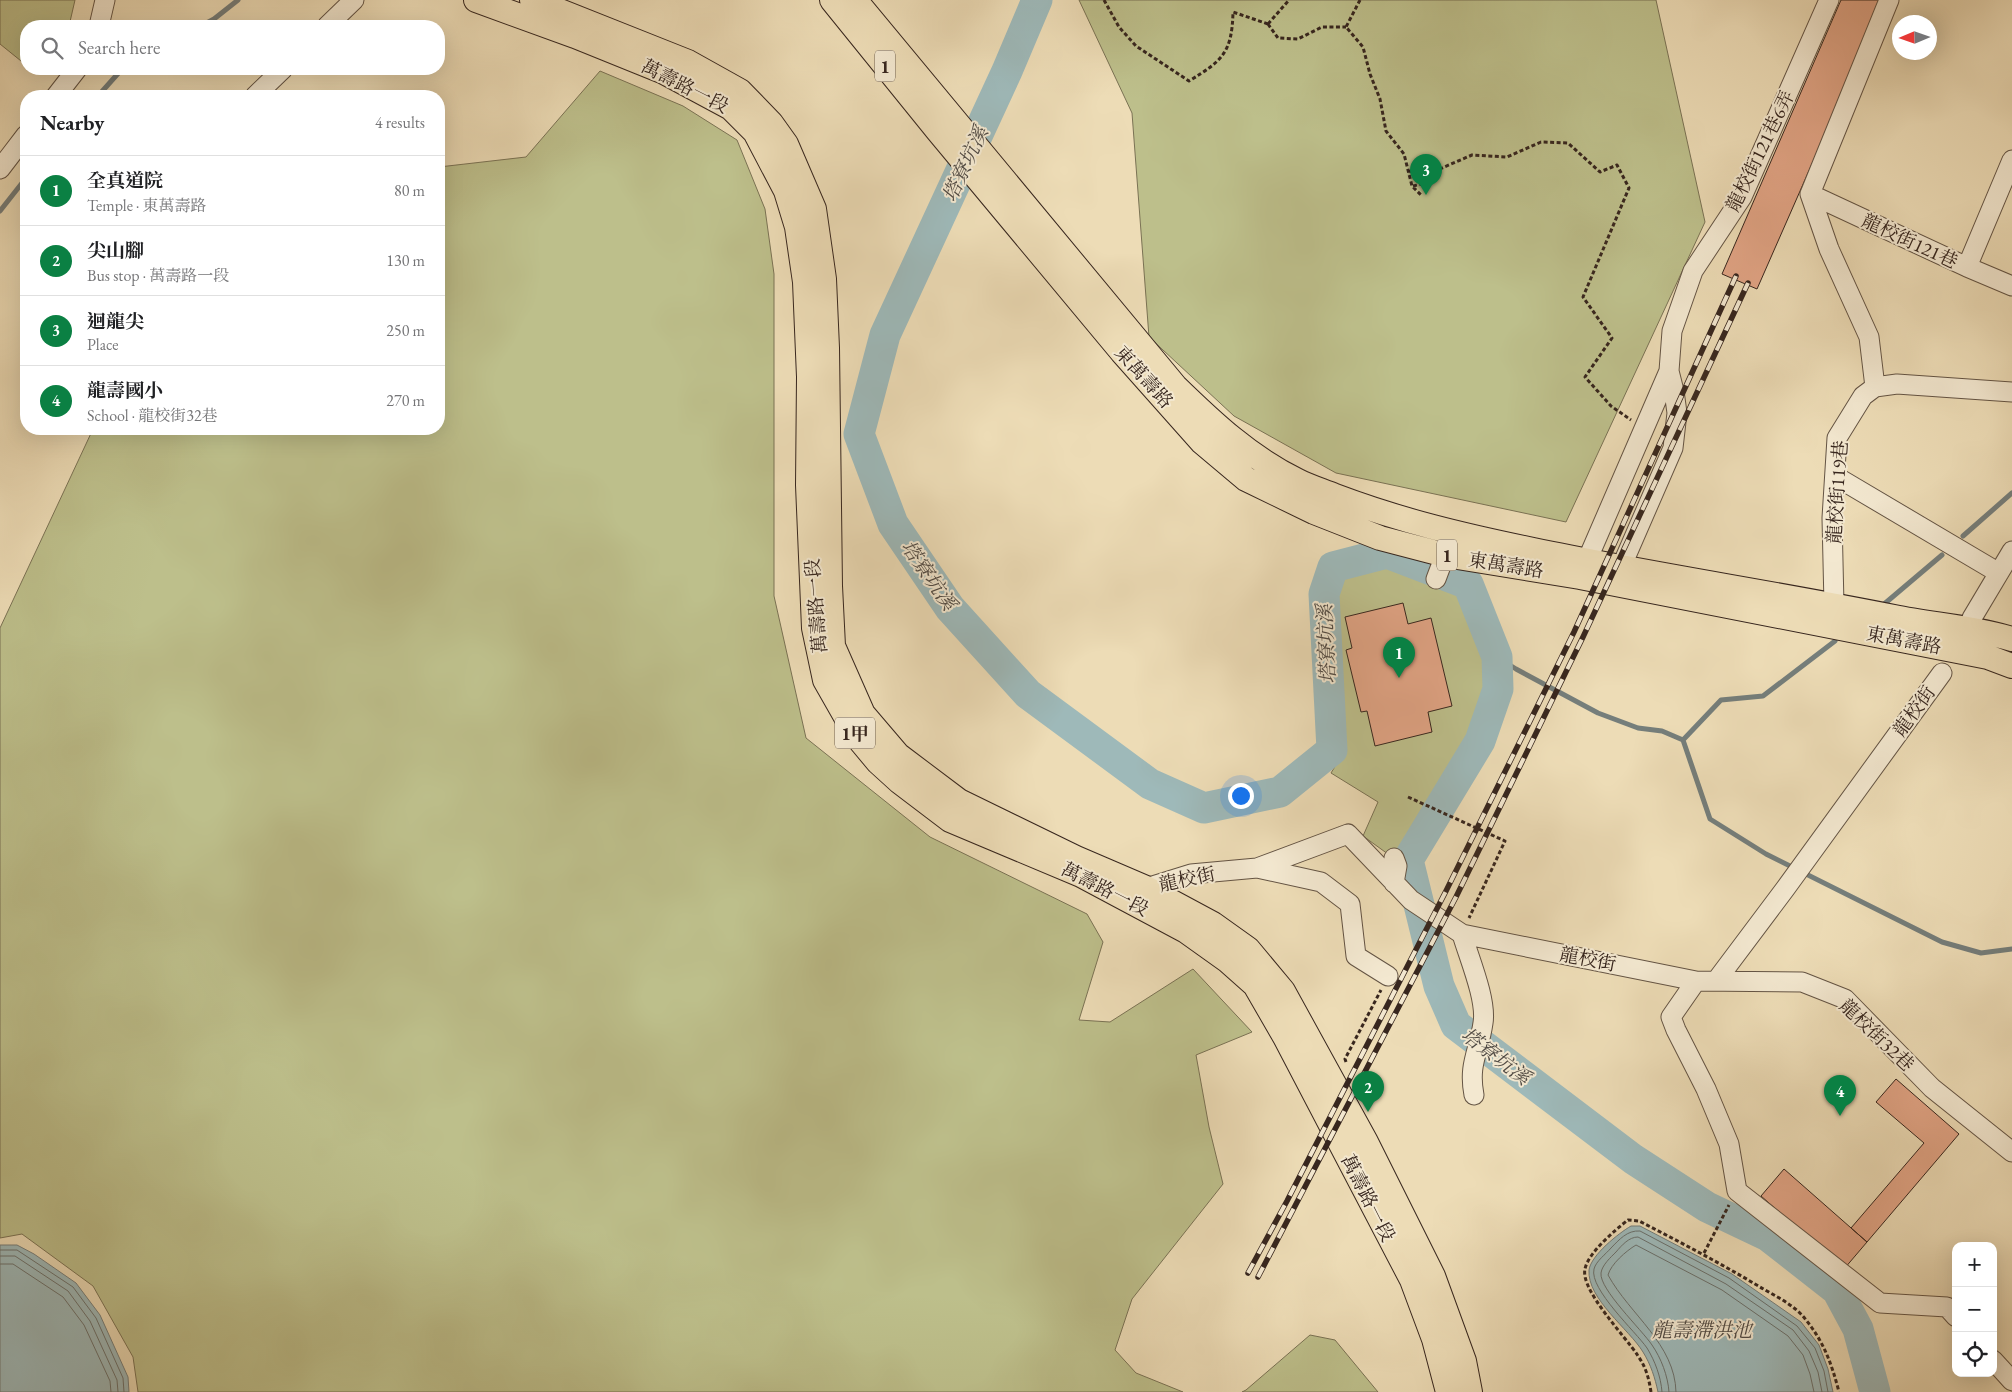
<!DOCTYPE html>
<meta charset="utf-8">
<style>
:root{--surface:#fff;--page:#f2f2f2;--text:#202124;--muted:#757577;--line:#e0e0e0;--accent:#0b8043}
body{margin:0;font-family:"EB Garamond","Noto Serif TC",serif;background:var(--page);color:var(--text)}
.controls{position:absolute;right:15px;bottom:15px;display:grid;overflow:hidden;border-radius:10px;box-shadow:0 5px 20px #0002}
.controls button{width:45px;height:45px;display:grid;place-items:center;padding:0;border:0;border-bottom:1px solid var(--line);background:var(--surface);color:var(--text);font:25px sans-serif}
.compass{position:absolute;left:1892px;top:15px;width:45px;height:45px;border-radius:50%;background:var(--surface);box-shadow:0 5px 20px #0002;rotate:268deg}
.you{position:absolute;left:1240px;top:795px;width:18px;height:18px;margin:-12px;border:4px solid #fff;border-radius:50%;background:#1a73e8;box-shadow:0 0 0 8px #1a73e833}
.badge{display:grid;place-items:center;width:32px;height:32px;border-radius:50%;background:var(--accent);color:#fff;font-size:16px;font-weight:700}
.pin{position:absolute;translate:-50% -41px;filter:drop-shadow(0 1px 2px #0008)}
.pin::after{content:'';position:absolute;top:26px;width:18px;height:15px;background:inherit;clip-path:polygon(0 0,100% 0,50% 100%)}
.list{margin:0;padding:0;list-style:none}
h2{display:flex;justify-content:space-between;align-items:center;height:65px;margin:0;padding:0 20px;font-size:21px}
h2 small{font-size:16px;font-weight:400;color:var(--muted)}
.list li{display:grid;grid-template-columns:32px 1fr auto;gap:15px;align-items:center;box-sizing:border-box;height:70px;padding:0 20px;border-top:1px solid var(--line)}
.list b{display:block;font-size:19px;white-space:nowrap}
.list p{margin:0;font-size:16px;white-space:nowrap;color:var(--muted)}
.list em{font-size:16px;font-style:normal;color:var(--muted)}
.icon{flex:none;width:28px;height:28px;fill:none;stroke:currentColor;stroke-width:2;stroke-linecap:round;stroke-linejoin:round}
.map{position:relative;flex:none;width:2012px;height:1392px;overflow:hidden}
.search{position:absolute;background:var(--surface);box-shadow:0 5px 20px #0002;left:20px;top:20px;width:425px;height:55px;display:flex;align-items:center;gap:12px;box-sizing:border-box;padding:0 18px;border-radius:20px;color:var(--muted);font-size:19px}
.panel{position:absolute;background:var(--surface);box-shadow:0 5px 20px #0002;left:20px;top:90px;width:425px;height:345px;border-radius:20px}
.map>svg:first-child{display:block}
.green{fill:#bdbf8b;stroke:#7a7254}
.water{fill:#9eb9b9;stroke:#757e7b}
.lines{fill:none;stroke-linecap:round;stroke-linejoin:round}
.shore{stroke:#6a706c;stroke-width:1}
.stream{stroke:#757e7b;stroke-width:5}
.river{stroke:#9eb9b9;stroke-width:31}
.building{fill:#e1a485;stroke:#37261e}
.minor-casing{stroke:#645444;stroke-width:21}
.major-casing{stroke:#37261e;stroke-width:26}
.path{stroke:#37261e;stroke-width:3;stroke-dasharray:4 2.5;stroke-linecap:butt}
.minor{stroke:#f3e8d0;stroke-width:19}
.major{stroke:#eddcb6;stroke-width:24}
.rail-casing{stroke:#37261e;stroke-width:5.5}
.rail{stroke:#f3e8d0;stroke-width:4;stroke-dasharray:11;stroke-linecap:butt}
.labels{text-anchor:middle;dominant-baseline:central;stroke-width:4;stroke-linejoin:round;paint-order:stroke}
.shield{fill:#f3e8d0;stroke:#6f6053;stroke-width:1}
.shield-label{font-size:18px;font-weight:bold;fill:#37261e}
.street-label{font-size:19px;fill:#37261e;stroke:#f3e8d0}
.water-label{font-size:20px;font-style:italic;fill:#514b45;stroke:#f3e8d0}
</style>
<div class="map">
<svg width="2012" height="1392" viewBox="0 0 2012 1392">
<rect width="100%" height="100%" fill="#eddcb6"/>
<filter id="stains"><feTurbulence type="fractalNoise" baseFrequency=".004" numOctaves="4"/><feColorMatrix values="0 0 0 0 .2 0 0 0 0 .09 0 0 0 0 .02 0 0 0 .5 -.17"/></filter>
<radialGradient id="worn" r=".72"><stop offset=".6" stop-color="#630" stop-opacity="0"/><stop offset="1" stop-color="#630" stop-opacity=".3"/></radialGradient>
<!-- green -->
<path class="green" d="M0,0H75L69,26H26V65L0,44Z
M1079,0H1656L1705,222L1566,522L1336,473L1234,416L1149,337L1132,113Z
M600,71L683,106L737,140L765,209L774,274V596L806,738L930,837L1087,914L1103,942L1079,1020L1110,1022L1193,969L1252,1032L1196,1055L1209,1127L1223,1184L1132,1299L1115,1350L1136,1373L1183,1392H138L133,1357L93,1286L22,1234L0,1238V628L93,429H439V167L526,157Z
M1385,562L1458,587L1484,649L1490,679L1475,735L1399,862L1363,836L1378,802L1331,773L1342,755L1334,602L1341,573Z
M1310,1335L1335,1340L1378,1392H1242L1246,1390Z"/>
<!-- water -->
<path class="water" d="M1631,1226H1640L1732,1274L1801,1322L1819,1345L1828,1369L1833,1392H1658C1655,1378 1651,1365 1643,1352C1629,1329 1587,1299 1589,1270C1591,1255 1619,1233 1631,1226Z
M0,1245H17L34,1254L76,1283L100,1315L128,1377L129,1392H0Z"/>
<g class="lines">
<!-- shore -->
<path class="shore" d="M0,1250H17L73,1287L96,1318L123,1378L124,1392
M0,1256H15L68,1291L90,1321L117,1380L118,1392
M0,1264H13L63,1297L84,1325L110,1381L111,1392
M1662,1392C1661,1377 1655,1361 1647,1348C1636,1332 1589,1289 1594,1269C1596,1261 1606,1254 1611,1248C1619,1240 1627,1230 1640,1231L1729,1278L1797,1326L1815,1348L1824,1371L1828,1392
M1669,1392C1668,1376 1661,1358 1652,1345C1642,1330 1599,1289 1601,1273C1602,1265 1611,1257 1616,1252C1622,1245 1629,1237 1638,1237L1726,1284L1793,1330L1809,1351L1818,1372L1822,1392
M1676,1392C1675,1344 1630,1315 1608,1275C1611,1264 1626,1251 1636,1245L1722,1290L1788,1336L1803,1355L1810,1374L1814,1392"/>
<!-- stream -->
<path class="stream" d="M201,26L214,19L238,0
M98,96L122,69
M0,211L26,178
M1963,536L2012,493
M1883,605L1942,555
M1497,657L1516,669L1598,713L1638,728L1662,731L1683,740L1710,819L1766,854L1942,942L1981,953L2012,949
M1683,740L1721,700L1763,696L1835,641"/>
<!-- river -->
<path class="river" d="M1037,0L1007,71L885,335L859,434L893,524L950,608L1028,694L1150,784L1204,808L1280,792L1332,750L1324,594L1333,567L1387,553L1468,584L1497,657L1498,689L1480,741L1408,860L1439,986L1456,1025L1633,1159L1707,1207L1768,1236L1837,1290L1858,1329L1875,1392"/>
</g>
<!-- building -->
<path class="building" d="M1841,0H1884L1757,289L1722,274Z
M1403,603L1408,624L1431,618L1452,706L1428,712L1432,732L1375,746L1367,711L1361,712L1346,650L1352,648L1345,617Z
M1896,1079L1959,1134L1867,1242L1851,1228L1924,1143L1876,1102Z
M1784,1169L1867,1242L1844,1269L1761,1196Z"/>
<g class="lines">
<!-- minor casing -->
<g class="minor-casing">
<path id="minor" d="M1889,0L1810,194L1967,267L2012,286
M99,26L105,0
M327,26L354,0
M56,96L77,69
M255,96L283,69
M0,169L26,135
M1810,194L1829,249L1869,337L1875,387
M1967,267L2012,160
M1835,476L1999,573
M1582,572L1669,371L1672,331L1693,271L1742,197L1829,0
M1436,579L1445,555
M1616,579L1673,448L1677,413L1674,391L1669,371
M1832,618L1834,605L1832,518L1837,438L1863,396L1875,387L1897,384L2012,392
M1972,618L2012,551
M1394,858L1397,866L1394,883
M1257,868L1321,882L1350,904L1356,956L1388,976
M1141,894L1146,888L1191,874L1257,868L1348,834L1411,900L1462,934L1696,981L1802,982L1845,999L1932,1088L2012,1152
M1462,934C1469,958 1487,1000 1483,1023C1479,1052 1468,1064 1474,1095
M1696,981L1671,1017L1676,1030L1706,1089L1729,1144L1737,1191L1880,1303L1947,1307L1956,1317
M1716,981L1785,889L1942,673
M1993,1360L2012,1381"/>
</g>
<!-- major casing -->
<g class="major-casing">
<path id="major" d="M476,0L575,36L664,72L731,108L755,132L786,191L797,227L805,282L809,377L808,485L814,628L825,680L858,738L878,762L900,782L950,820L1081,875L1186,931L1228,961L1255,985L1285,1037L1412,1280L1434,1339L1448,1392
M532,0L688,62L740,91L771,123L786,144L814,209L824,279L827,348L830,586L833,646L863,714L898,755L959,801L1076,858L1146,888L1213,924L1248,949L1283,991L1366,1142L1433,1276L1464,1361L1470,1392
M832,0L938,131L1122,352L1202,442L1246,479L1314,512L1380,538L1445,555L1580,577L1988,657L2012,666
M855,0L1175,386C1212,422 1250,458 1298,481C1310,487 1323,491 1335,496C1401,521 1465,536 1533,550C1653,575 1774,593 1894,617C1933,625 1974,627 2012,639"/>
</g>
<!-- path -->
<path class="path" d="M1104,0L1119,27L1136,46L1189,81C1222,61 1232,53 1233,12L1268,24
M1360,0L1346,27L1363,47L1370,74L1380,99L1386,131L1404,154L1412,186L1421,195
M1268,24L1278,38L1298,39L1322,27H1346
M1268,24L1289,0
M1408,171L1428,174L1472,155L1507,157L1541,142L1568,143L1600,172L1617,165L1629,188L1583,297L1612,338L1585,377L1611,406L1631,420
M1413,186L1422,184
M1408,797L1505,841L1469,918
M1346,1062L1345,1059L1381,990
M1704,1253L1729,1205
M1651,1392C1649,1379 1646,1367 1638,1356C1626,1337 1580,1290 1585,1269C1588,1253 1615,1230 1628,1220L1639,1221C1680,1242 1720,1263 1760,1287C1775,1296 1795,1305 1806,1320C1824,1342 1832,1365 1839,1392"/>
<!-- minor -->
<use href="#minor" class="minor"/>
<!-- major -->
<use href="#major" class="major"/>
<!-- rail casing -->
<g class="rail-casing">
<path id="rail" d="M1248,1273L1287,1201L1446,891L1574,632L1736,276
M1258,1277L1456,897L1583,637L1748,283"/>
</g>
<!-- rail -->
<use href="#rail" class="rail"/>
</g>
<g class="labels">
<!-- shield labels -->
<g class="shield">
<rect x="875" y="50.5" width="20" height="31" rx="4"/>
<rect x="1437" y="539.5" width="20" height="31" rx="4"/>
<rect x="835" y="717.5" width="40" height="31" rx="4"/>
</g>
<g class="shield-label">
<text x="885" y="66">1</text>
<text x="1447" y="555">1</text>
<text x="855" y="733">1甲</text>
</g>
<!-- street labels -->
<g class="street-label">
<text transform="translate(685 86) rotate(27)">萬壽路一段</text>
<text transform="translate(1760 151) rotate(-64)">龍校街121巷6弄</text>
<text transform="translate(1910 241) rotate(25)">龍校街121巷</text>
<text transform="translate(1144 377) rotate(48)">東萬壽路</text>
<text transform="translate(1837 492) rotate(-86)">龍校街119巷</text>
<text transform="translate(1506 565) rotate(9)">東萬壽路</text>
<text transform="translate(816 606) rotate(-95)">萬壽路一段</text>
<text transform="translate(1904 640) rotate(11)">東萬壽路</text>
<text transform="translate(1914 711) rotate(-54)">龍校街</text>
<text transform="translate(1187 879) rotate(-12)">龍校街</text>
<text transform="translate(1105 889) rotate(27)">萬壽路一段</text>
<text transform="translate(1588 959) rotate(11)">龍校街</text>
<text transform="translate(1877 1035) rotate(44)">龍校街32巷</text>
<text transform="translate(1368 1198) rotate(63)">萬壽路一段</text>
</g>
<!-- water labels -->
<g class="water-label">
<text transform="translate(965 164) rotate(-65)">塔寮坑溪</text>
<text transform="translate(929 575) rotate(55)">塔寮坑溪</text>
<text transform="translate(1326 644) rotate(-93)">塔寮坑溪</text>
<text transform="translate(1496 1056) rotate(37)">塔寮坑溪</text>
<text x="1702" y="1330">龍壽滯洪池</text>
</g>
</g>
<rect width="100%" height="100%" filter="url(#stains)"/>
<rect width="100%" height="100%" fill="url(#worn)"/>
</svg>
<div class="controls">
<button>+</button>
<button>−</button>
<button><svg class="icon" aria-label="locate" viewBox="0 0 24 24"><circle cx="12" cy="12" r="6"/><path d="M12 2v4M12 18v4M2 12h4M18 12h4"/></svg></button>
</div>
<svg class="compass" viewBox="-18 -18 36 36"><path d="M0-13l5 13h-10z" fill="#e53935"/><path d="M0 13l5-13h-10z" fill="#757577"/></svg>
<div class="you"></div>
<div class="pin badge" style="left:1399px;top:678px">1</div>
<div class="pin badge" style="left:1368px;top:1112px">2</div>
<div class="pin badge" style="left:1426px;top:195px">3</div>
<div class="pin badge" style="left:1840px;top:1116px">4</div>
<div class="search"><svg class="icon" aria-label="search" viewBox="0 0 24 24"><circle cx="10" cy="10" r="6"/><path d="M15 15l6 6"/></svg>Search here</div>
<section class="panel">
<h2>Nearby<small>4 results</small></h2>
<ul class="list">
<li><span class="badge">1</span><div><b>全真道院</b><p>Temple · 東萬壽路</p></div><em>80 m</em></li>
<li><span class="badge">2</span><div><b>尖山腳</b><p>Bus stop · 萬壽路一段</p></div><em>130 m</em></li>
<li><span class="badge">3</span><div><b>迴龍尖</b><p>Place</p></div><em>250 m</em></li>
<li><span class="badge">4</span><div><b>龍壽國小</b><p>School · 龍校街32巷</p></div><em>270 m</em></li>
</ul>
</section>
</div>
